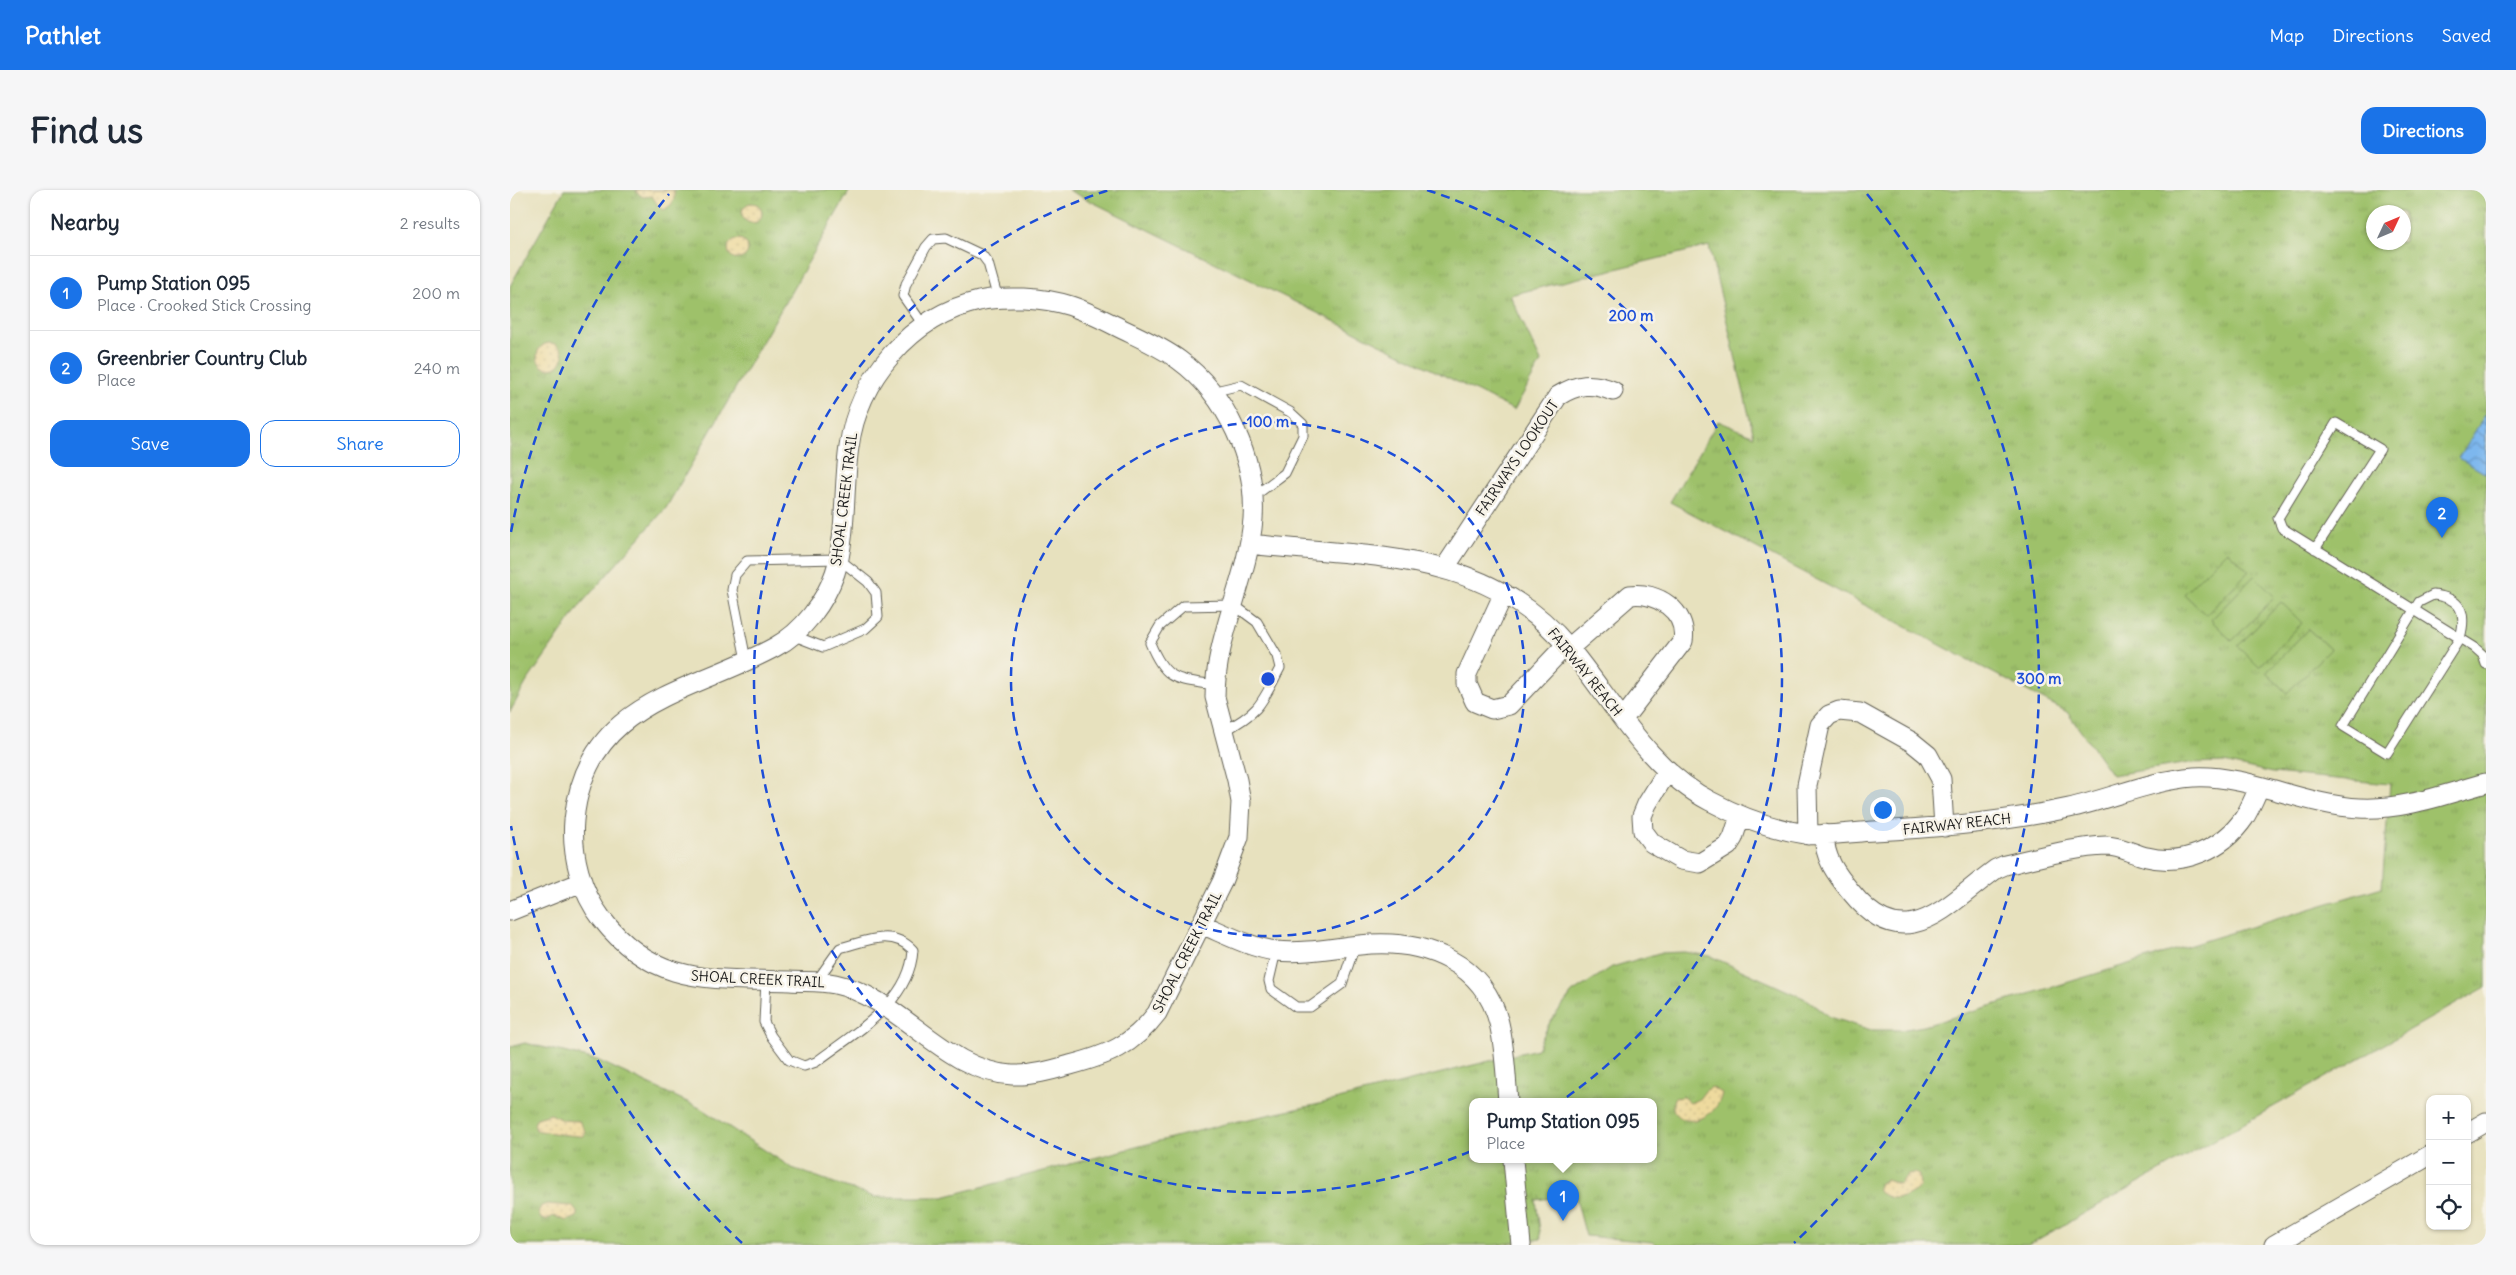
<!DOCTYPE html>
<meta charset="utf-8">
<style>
:root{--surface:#fff;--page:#f6f6f7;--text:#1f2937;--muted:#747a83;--line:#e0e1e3;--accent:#1a73e8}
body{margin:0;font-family:Delius,sans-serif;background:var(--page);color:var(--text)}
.controls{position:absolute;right:15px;bottom:15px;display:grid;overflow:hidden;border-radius:10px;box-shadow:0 1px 4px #0004}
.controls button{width:45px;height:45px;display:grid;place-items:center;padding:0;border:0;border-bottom:1px solid var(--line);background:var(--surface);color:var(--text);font:25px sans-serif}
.compass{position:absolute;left:1856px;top:15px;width:45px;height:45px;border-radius:50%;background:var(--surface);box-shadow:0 1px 4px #0004;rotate:46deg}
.you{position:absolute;left:1372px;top:619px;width:18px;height:18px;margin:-12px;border:4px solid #fff;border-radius:50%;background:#1a73e8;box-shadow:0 0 0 8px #1a73e833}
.badge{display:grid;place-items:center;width:32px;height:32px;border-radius:50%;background:var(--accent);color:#fff;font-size:16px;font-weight:700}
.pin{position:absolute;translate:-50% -41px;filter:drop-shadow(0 1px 2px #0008)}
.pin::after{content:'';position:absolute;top:26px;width:18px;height:15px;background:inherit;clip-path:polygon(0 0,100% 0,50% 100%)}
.popup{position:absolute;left:959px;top:908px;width:188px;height:65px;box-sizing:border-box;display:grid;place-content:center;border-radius:10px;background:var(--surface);filter:drop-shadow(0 1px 4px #0005);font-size:16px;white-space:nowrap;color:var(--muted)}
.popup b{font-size:19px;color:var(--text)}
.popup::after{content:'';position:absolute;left:50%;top:100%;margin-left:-10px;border:10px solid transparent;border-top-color:var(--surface)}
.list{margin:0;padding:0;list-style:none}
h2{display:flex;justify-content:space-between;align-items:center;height:65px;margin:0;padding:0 20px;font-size:21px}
h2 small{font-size:16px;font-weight:400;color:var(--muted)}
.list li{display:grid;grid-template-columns:32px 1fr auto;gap:15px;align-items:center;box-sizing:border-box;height:75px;padding:0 20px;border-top:1px solid var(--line)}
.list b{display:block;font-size:19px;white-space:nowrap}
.list p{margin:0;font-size:16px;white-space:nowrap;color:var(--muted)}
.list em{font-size:16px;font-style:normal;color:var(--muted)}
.actions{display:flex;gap:10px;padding:15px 20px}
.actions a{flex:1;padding:11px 0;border:1px solid var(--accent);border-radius:15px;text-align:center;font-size:18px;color:var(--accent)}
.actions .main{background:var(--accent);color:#fff}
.icon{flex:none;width:28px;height:28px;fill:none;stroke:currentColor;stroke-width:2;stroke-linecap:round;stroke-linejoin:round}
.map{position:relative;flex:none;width:1976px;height:1055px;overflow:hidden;border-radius:15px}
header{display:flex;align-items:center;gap:30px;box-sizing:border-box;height:70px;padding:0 25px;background:var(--accent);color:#fff}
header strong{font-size:24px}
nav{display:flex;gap:28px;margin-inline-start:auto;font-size:18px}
.intro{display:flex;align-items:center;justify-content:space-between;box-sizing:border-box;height:120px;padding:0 30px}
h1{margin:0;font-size:35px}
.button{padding:12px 22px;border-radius:15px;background:var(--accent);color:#fff;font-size:18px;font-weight:700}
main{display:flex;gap:30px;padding:0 30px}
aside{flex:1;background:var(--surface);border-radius:15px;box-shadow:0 1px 4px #0004}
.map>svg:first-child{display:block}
.grass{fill:url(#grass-tufts);stroke:#5d6e44;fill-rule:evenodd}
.sand{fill:url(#sand-dots);stroke:#857b5d}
.park{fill:#9ec16b;stroke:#5d6e44}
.water{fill:url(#water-waves);stroke:#4c6a85}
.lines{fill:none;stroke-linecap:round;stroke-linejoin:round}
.service-casing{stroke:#636155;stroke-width:11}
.minor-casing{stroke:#636155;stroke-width:21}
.service{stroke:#fff;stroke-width:9}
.minor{stroke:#fff;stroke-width:19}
.ring{fill:none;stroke:#1d4ed8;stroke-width:2.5;stroke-dasharray:9 6}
.labels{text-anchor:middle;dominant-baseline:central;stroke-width:5;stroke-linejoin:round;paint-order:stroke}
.street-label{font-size:14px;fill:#1c1c1c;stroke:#f7f3e8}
.centre{fill:#1d4ed8;stroke:#f7f3e8;stroke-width:2.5}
.ring-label{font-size:15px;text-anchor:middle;font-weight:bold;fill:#1d4ed8;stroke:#f7f3e8;stroke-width:5;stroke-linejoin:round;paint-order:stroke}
</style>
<header>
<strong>Pathlet</strong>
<nav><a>Map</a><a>Directions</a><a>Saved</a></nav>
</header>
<div class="intro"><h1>Find us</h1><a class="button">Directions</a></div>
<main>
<aside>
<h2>Nearby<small>2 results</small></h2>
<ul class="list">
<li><span class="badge">1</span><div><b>Pump Station 095</b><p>Place · Crooked Stick Crossing</p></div><em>200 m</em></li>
<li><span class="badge">2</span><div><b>Greenbrier Country Club</b><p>Place</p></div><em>240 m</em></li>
</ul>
<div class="actions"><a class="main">Save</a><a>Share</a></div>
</aside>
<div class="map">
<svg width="1976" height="1055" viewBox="0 0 1976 1055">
<defs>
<pattern id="grass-tufts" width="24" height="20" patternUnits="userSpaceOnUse" patternTransform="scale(1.25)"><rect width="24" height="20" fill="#9ec16b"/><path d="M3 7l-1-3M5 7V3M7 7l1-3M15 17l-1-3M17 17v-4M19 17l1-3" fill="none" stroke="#88a55c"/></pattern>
<pattern id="sand-dots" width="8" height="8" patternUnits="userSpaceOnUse" patternTransform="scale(1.25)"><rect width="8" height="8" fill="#eeda9e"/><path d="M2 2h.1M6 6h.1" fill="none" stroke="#ccba88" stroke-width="1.8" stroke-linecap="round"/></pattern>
<pattern id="water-waves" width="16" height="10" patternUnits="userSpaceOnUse" patternTransform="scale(1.25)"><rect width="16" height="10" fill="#7db7ee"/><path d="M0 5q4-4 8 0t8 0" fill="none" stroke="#6694c0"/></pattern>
</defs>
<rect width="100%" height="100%" fill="#f7f3e8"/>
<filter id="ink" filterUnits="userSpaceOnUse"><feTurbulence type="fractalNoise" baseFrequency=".02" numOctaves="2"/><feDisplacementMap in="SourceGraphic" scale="10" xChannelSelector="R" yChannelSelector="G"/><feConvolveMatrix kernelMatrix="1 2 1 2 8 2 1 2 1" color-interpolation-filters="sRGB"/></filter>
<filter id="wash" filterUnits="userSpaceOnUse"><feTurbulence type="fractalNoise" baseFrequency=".0096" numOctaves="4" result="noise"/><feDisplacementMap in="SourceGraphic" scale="20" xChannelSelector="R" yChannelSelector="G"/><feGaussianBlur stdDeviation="1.12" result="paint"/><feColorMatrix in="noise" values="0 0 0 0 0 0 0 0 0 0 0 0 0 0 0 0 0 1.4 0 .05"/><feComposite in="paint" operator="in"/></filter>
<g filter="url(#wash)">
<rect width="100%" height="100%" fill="#e7e1be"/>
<!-- grass -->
<path class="grass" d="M54,0H340L156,318L71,414L16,493L0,522V96Z
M558,0H1976V797L1518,1055H1148L1142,1052L1076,1046L1065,1005L1026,1010L1031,1049L986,1055H0V857L15,853L87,870L190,918L282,978L364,1007H433L715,934L805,915L1027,859L1040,832L1062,803L1102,777L1149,763L1174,762L1200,766L1298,810L1320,827L1361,840H1390L1414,836L1872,697L1880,594L1763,583L1714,572L1679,573L1602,585L1557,522L1160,312L1208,231L1244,246L1199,56L1000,105L1031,172L1004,220ZM1864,22H1894V52H1864ZM963,912H1143V970H963Z"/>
<!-- sand -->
<path class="sand" d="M127,0H164C165,10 164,14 154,20L149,17L142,6L133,7L126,2Z
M232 23a10 10 0 1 1 20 0a10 10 0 1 1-20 0Z
M218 59a10 10 0 1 1 20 0a10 10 0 1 1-20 0Z
M27 166a13 13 0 1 1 26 0a13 13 0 1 1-26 0Z
M1201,897L1212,903C1205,938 1155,939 1164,908L1173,907L1180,913L1189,909L1195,901Z
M41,924L52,930L69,931L76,942L74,946C69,947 32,942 26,940L24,934L27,928Z
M1404,983L1409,985L1410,997C1396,1009 1381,1013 1367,1000L1370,993L1376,990L1389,994L1398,984Z
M37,1014L62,1016L67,1022V1027L57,1031L44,1026L36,1030L31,1029L28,1022L31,1016Z"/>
<!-- park -->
<path class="park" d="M1717,361L1739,381L1696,425L1674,404Z
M1744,386L1765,407L1722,451L1701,430Z
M1771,412L1792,433L1749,477L1728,456Z
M1798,439L1820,459L1777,503L1756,483Z"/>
<!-- water -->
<path class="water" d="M1976,223V284L1949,268Z"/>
</g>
<g filter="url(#ink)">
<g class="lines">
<!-- service casing -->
<g class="service-casing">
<path id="service" d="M414,136L393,106L396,94L416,57L423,49L436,48L472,65L478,73L488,109
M701,202L731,195L780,222L793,234V246L775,283L743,307
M1805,359L1870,259L1826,233L1768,328L1772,338L1964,457L1973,465L1976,474
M1923,405C1952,408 1957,423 1950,448L1877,563L1833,536L1909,412Z
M236,470L222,400L225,385L237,371L329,369L358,392L366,403L368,427L355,439L313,457L282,445
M705,495C667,489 656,492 640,453L650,436L673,416L724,415L747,432L767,466L770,478C751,514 751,521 714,541
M766,761L759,791L761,799L786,817H800L832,794L845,755
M256,790L254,832L261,846L279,870L294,876L306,872C344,843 400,813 403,760C382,738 357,751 330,758L306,792"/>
</g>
<!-- minor casing -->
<g class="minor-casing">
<path id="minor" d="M514,108C554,110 571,119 606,136C628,147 650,156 669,170C717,205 747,271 743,329C738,389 705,446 705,507L727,590L731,612L729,647L712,692L647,823C622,856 598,865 560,875C542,880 521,886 502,885C433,881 391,808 325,794C311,791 295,792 280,791C203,788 145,797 92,729C71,702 61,664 64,630C76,510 179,504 265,457C293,442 315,412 325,383C337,347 333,296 339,257C348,189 401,126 469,111C483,107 499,108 514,108Z
M740,354C857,368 975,358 1059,458C1102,510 1138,579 1200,611C1230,627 1262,639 1296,644C1317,647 1342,642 1364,641C1430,638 1494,632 1559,618C1600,609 1642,590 1684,587C1736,584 1796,616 1850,618C1894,620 1935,604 1976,593
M934,379L1048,206C1067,194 1082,192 1103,201
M994,403L957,484V494L965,512L982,519L999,515L1056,455
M1059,458L1120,405C1146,401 1178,421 1173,451L1113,529
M1158,580L1137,614L1132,626L1133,641L1142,653L1171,670L1190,673L1218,656L1223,648L1230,626
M1314,644C1314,668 1326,684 1341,702C1395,769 1435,716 1486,679L1495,675C1527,668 1563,657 1596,656C1611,656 1623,664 1637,667C1673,676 1713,659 1734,628C1740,619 1744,608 1749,598
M1298,645L1297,595L1310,535L1319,525L1329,521L1350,523L1402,552L1418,565L1431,589L1434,637
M0,721L72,692
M691,734C715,744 741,758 766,761C798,764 830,756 861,754C916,751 974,773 989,833C995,858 996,886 998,912
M1957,943L1976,932
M1003,970L1011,1055
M1764,1055L1920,965"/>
</g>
<!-- service -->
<use href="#service" class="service"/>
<!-- minor -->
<use href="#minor" class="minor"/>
</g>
</g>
<!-- distance rings -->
<g class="ring">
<circle cx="758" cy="489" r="257"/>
<path d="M917 0A514 514 0 1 1 599 0"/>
<path d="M232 1053A771 771 0 0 1 1 636M1 342A771 771 0 0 1 159 4M1357 4A771 771 0 0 1 1284 1053"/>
</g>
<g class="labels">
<!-- street labels -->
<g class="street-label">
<text transform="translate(1007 268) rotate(-56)">FAIRWAYS LOOKOUT</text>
<text transform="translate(334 309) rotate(-83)">SHOAL CREEK TRAIL</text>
<text transform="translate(1075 482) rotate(51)">FAIRWAY REACH</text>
<text transform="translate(1447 634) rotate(-6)">FAIRWAY REACH</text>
<text transform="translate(677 762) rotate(-63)">SHOAL CREEK TRAIL</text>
<text transform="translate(248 789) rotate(3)">SHOAL CREEK TRAIL</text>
</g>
</g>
<circle cx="758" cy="489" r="8" class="centre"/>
<g class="ring-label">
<text x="1121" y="131">200 m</text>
<text x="758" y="237">100 m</text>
<text x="1529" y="494">300 m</text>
</g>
</svg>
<div class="controls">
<button>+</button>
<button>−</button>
<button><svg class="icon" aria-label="locate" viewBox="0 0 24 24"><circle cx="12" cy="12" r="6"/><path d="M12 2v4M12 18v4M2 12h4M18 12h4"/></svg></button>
</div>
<svg class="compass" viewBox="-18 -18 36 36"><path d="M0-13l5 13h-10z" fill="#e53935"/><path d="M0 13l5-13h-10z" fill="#747a83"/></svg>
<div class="you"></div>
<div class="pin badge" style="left:1053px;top:1031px">1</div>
<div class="popup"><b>Pump Station 095</b>Place</div>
<div class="pin badge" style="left:1932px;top:348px">2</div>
</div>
</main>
